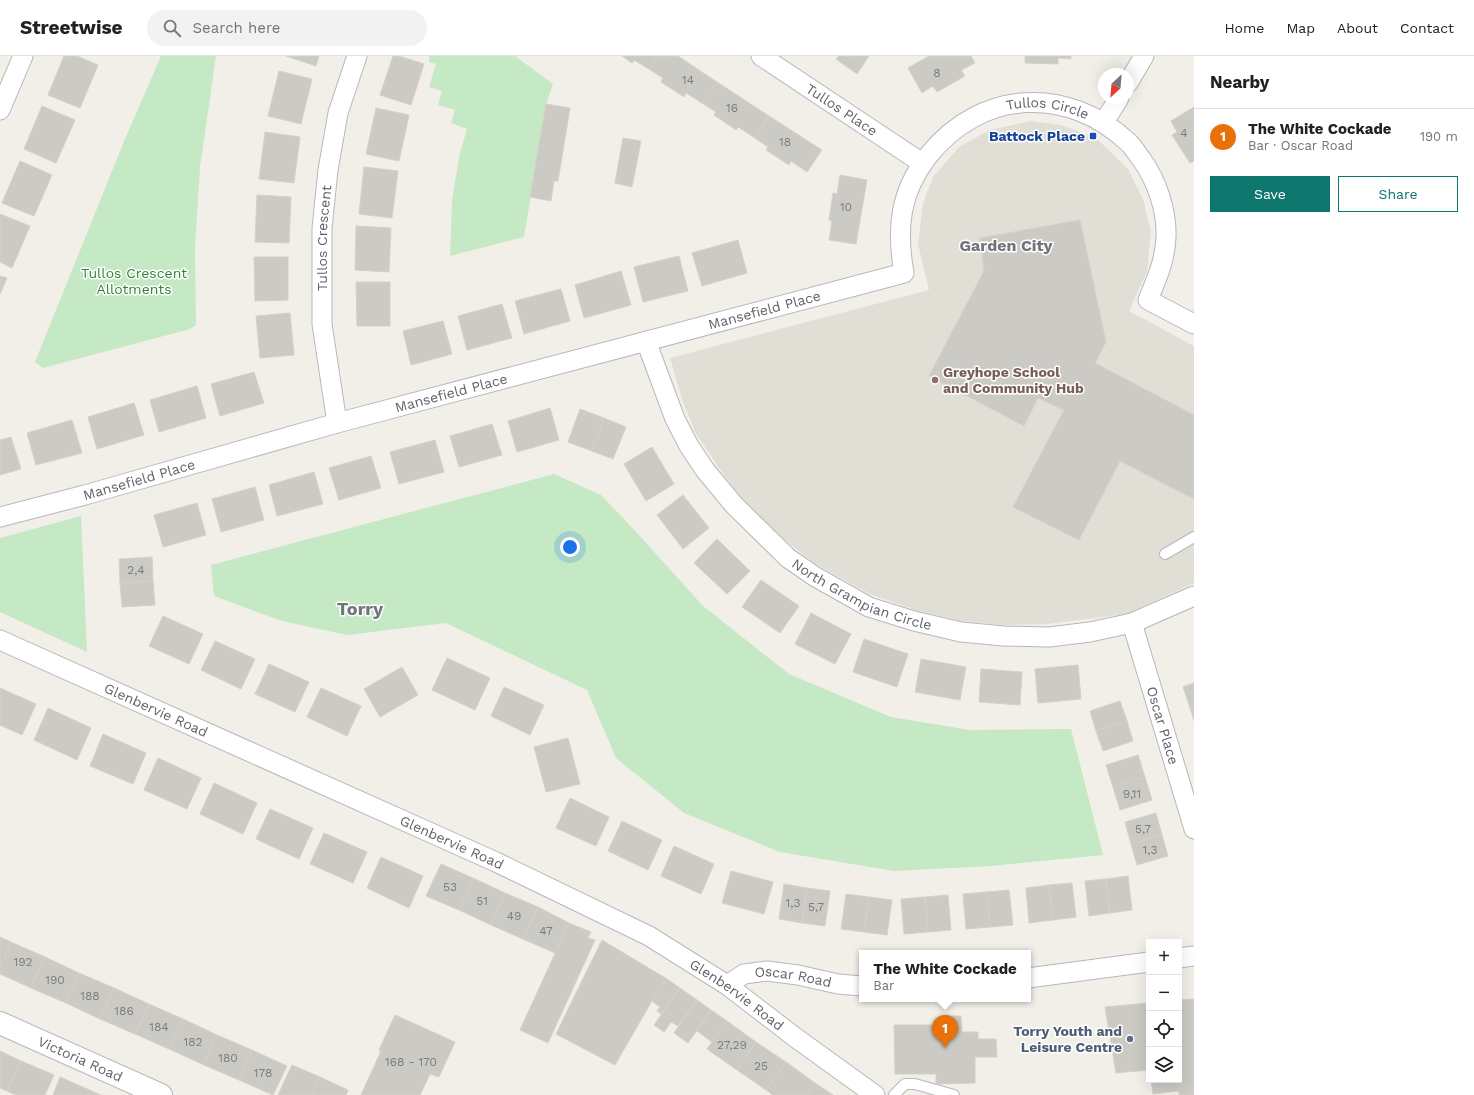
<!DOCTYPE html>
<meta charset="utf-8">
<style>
:root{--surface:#fff;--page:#f2f2f2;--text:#202124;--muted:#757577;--line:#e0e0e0;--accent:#0f766e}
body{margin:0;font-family:"Work Sans",sans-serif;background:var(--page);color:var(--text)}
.controls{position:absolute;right:12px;bottom:12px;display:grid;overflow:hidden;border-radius:0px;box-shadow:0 4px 16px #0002}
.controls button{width:36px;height:36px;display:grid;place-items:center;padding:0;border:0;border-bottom:1px solid var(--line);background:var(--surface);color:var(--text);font:20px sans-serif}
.compass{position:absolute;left:1098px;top:12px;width:36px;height:36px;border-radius:50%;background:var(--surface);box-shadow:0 4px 16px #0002;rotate:206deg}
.you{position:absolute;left:570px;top:491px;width:14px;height:14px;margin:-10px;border:3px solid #fff;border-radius:50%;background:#1a73e8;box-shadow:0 0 0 6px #1a73e833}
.badge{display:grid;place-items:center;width:26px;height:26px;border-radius:50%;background:var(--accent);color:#fff;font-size:13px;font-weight:700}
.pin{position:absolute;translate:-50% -33px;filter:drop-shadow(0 1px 2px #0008)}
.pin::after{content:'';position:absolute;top:21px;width:14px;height:12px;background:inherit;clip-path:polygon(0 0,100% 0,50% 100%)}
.popup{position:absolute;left:859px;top:894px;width:172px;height:52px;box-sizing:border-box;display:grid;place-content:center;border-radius:0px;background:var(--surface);filter:drop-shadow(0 1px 3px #0005);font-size:13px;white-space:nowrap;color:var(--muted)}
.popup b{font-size:15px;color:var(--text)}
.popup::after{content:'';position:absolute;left:50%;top:100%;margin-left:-8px;border:8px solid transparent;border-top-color:var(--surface)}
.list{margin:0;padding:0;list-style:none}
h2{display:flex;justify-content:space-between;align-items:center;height:52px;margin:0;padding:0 16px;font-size:17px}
h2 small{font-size:13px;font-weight:400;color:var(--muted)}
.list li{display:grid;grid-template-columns:26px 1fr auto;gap:12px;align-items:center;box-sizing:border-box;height:56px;padding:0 16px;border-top:1px solid var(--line)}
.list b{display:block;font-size:15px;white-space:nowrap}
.list p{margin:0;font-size:13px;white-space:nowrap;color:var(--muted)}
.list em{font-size:13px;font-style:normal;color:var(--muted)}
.actions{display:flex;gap:8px;padding:12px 16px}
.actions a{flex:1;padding:9px 0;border:1px solid var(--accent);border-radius:0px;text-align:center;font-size:14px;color:var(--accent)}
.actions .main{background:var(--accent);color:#fff}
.icon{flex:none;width:22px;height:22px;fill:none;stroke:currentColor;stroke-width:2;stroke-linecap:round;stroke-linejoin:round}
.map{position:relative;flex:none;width:1194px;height:1039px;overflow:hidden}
header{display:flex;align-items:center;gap:24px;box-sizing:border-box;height:56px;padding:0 20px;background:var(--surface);border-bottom:1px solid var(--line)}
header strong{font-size:19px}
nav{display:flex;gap:22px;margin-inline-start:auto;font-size:14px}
.search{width:280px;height:36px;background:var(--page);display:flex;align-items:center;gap:10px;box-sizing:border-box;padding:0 14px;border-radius:22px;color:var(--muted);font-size:15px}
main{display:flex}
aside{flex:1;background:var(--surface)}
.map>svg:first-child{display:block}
.education{fill:#e1ded6}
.green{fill:#c5e8c5}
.building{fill:#cccac5;stroke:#d6d1c6}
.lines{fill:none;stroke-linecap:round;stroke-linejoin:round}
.service-casing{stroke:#b5b8bc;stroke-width:12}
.minor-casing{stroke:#b5b8bc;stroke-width:21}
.tertiary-casing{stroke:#b5b8bc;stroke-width:24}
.service{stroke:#fff;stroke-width:10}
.minor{stroke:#fff;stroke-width:19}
.tertiary{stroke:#fff;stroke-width:22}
.transit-dot{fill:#1a4fb4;stroke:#fff;stroke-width:1.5}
.education-dot{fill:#8d6e63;stroke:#fff;stroke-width:1.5}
.service-dot{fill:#5c6f8a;stroke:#fff;stroke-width:1.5}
.labels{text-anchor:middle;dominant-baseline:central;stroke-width:3;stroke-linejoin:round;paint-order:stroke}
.number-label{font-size:12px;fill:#7a7d7f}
.street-label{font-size:14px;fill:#5f6368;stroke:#fff}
.transit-label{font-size:14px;font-weight:bold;fill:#164399;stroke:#fff;text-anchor:end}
.park-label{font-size:14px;fill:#348238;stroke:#fff}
.education-label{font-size:14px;font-weight:bold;fill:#785e54;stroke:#fff;text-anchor:start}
.service-label{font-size:14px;font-weight:bold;fill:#4e5e75;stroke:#fff;text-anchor:end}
.quarter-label{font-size:16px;font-weight:bold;fill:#70757a;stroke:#fff}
.district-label{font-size:18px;font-weight:bold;fill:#70757a;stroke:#fff}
</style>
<header>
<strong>Streetwise</strong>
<div class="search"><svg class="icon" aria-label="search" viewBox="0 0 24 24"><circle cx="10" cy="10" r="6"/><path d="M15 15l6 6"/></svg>Search here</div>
<nav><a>Home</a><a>Map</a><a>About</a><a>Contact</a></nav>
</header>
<main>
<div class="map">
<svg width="1194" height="1039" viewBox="0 0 1194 1039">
<rect width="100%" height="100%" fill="#f1efe8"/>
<!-- education -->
<path class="education" d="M1030,65L1061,69L1096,82L1128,113L1143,143L1151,176L1147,215L1129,255L1194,290V527L1126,558L1048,568L1003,569L962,565L915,554L870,538L814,507L771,473L741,442L719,412L695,376L683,346L670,302L929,234L918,188L923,147L933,121L960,90L990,74Z"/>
<!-- green -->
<path class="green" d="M161,0H216L200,111L195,191L196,269L190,273L43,312L35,306L125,83Z
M429,0H515L553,28L546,48L524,181L450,200L452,144L460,97L467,73L451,67L455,54L438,49L442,35L429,31L436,8L429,6Z
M554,418L601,439L638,478L703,550L789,618L891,661L970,674L1071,673L1103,799L991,810L894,815L780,796L684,757L616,702L587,634L446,567L347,579L282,565L214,540L211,509Z
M81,460L87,596L0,556V482Z"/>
<!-- building -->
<path class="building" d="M64,0H77L98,9L80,52L48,39Z
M286,0H319L316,10Z
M393,0H399L424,8L411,49L380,39Z
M622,0H658L649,13L634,4L632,7Z
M658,0H678L717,26L702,47L686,37L684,41L661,26L663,22L649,13Z
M839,0H869L857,18L836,3Z
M929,0H971L975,7L961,14L965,20L937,36L933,30L922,37L908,12Z
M1025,0H1071V3L1058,2V8L1025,7Z
M279,15L312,23L301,68L268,60Z
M717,26L769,60L755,82L738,71L736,74L714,59L716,56L702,47Z
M546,48L570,52L558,125H554L551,145L530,141Z
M42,50L75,64L56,107L24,93Z
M1194,51V105L1190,107L1172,79L1177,76L1171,65Z
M376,52L409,59L399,105L366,98Z
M769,60L822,94L807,116L791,105L789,109L766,94L768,91L755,82Z
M265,76L300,81L294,127L259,123Z
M623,82L641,85L632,131L615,127Z
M20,105L52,119L34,160L2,147Z
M364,111L398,115L392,162L359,158Z
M840,119L867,124L856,188L829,184L832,165L829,164L833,137L837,138Z
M257,139L291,141L289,187L255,186Z
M0,158L30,170L12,212L0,206Z
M1080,164L1106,286L1095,307L1194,359V443L1120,405L1079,484L1013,451L1064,354L1038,342L1024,370L929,320L984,215L980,182Z
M356,170L391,172L389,216L355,214Z
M738,184L747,217L702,230L692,197Z
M679,200L688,235L643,246L634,211Z
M254,201H288V244L255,245Z
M621,215L631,249L584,262L575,229Z
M0,220L7,222L0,238Z
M356,226H390V270H357Z
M561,233L570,265L524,278L515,245Z
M502,248L512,282L467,294L458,260Z
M290,257L294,299L260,302L256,260Z
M443,265L452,298L411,309L403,275Z
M254,316L264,347L220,360L211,328Z
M197,330L206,362L159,376L150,344Z
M134,347L144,379L97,393L88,361Z
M550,352L559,384L517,396L508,365Z
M580,353L604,362L592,395L568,386Z
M604,362L626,371L613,403L592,395Z
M72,364L82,397L36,409L27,377Z
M492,368L502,399L459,411L450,380Z
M11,381L21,413L0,419V384Z
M435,384L444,416L399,428L390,396Z
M652,391L674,428L646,445L624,408Z
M371,400L381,432L339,444L329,412Z
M314,416L323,448L277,460L269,429Z
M255,431L264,464L221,476L212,443Z
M683,439L709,472L683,493L657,459Z
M197,447L206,479L163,491L154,459Z
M717,483L750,515L727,538L694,507Z
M152,501L153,525L120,527L119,503Z
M761,524L799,550L780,577L742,551Z
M153,525L155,549L122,551L120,527Z
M811,557L851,578L835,608L795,588Z
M163,560L203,578L189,608L149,590Z
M864,583L908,598L897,631L853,616Z
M215,585L255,603L241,633L201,614Z
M447,602L490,622L475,654L432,634Z
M921,603L966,611L960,644L915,636Z
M269,608L309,626L295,656L255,638Z
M1078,609L1081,643L1038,647L1035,613Z
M402,611L418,639L380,661L364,633Z
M981,613L1022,616L1020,649L979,646Z
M1194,627V650L1190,652L1183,631Z
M504,631L544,649L530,679L491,660Z
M0,632L36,648L22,679L0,669Z
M321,632L361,650L347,680L307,661Z
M1120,645L1127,665L1096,675L1090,655Z
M1194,650V665L1190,652Z
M48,652L91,672L77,704L34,684Z
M1127,665L1133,685L1103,695L1096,675Z
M103,678L146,697L133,728L90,710Z
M568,682L580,728L546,736L534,691Z
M1138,699L1145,721L1113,731L1106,709Z
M158,702L201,722L187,753L144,734Z
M1145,721L1152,744L1120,754L1113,731Z
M214,727L257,747L243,778L200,758Z
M570,742L609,761L596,790L556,772Z
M270,753L313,772L299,803L256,783Z
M1156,757L1162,779L1131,788L1125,766Z
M622,765L662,784L648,814L608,795Z
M324,777L367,796L353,827L310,808Z
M1162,779L1168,800L1137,809L1131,788Z
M674,790L714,808L701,838L661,820Z
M381,801L423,820L409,852L367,832Z
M441,808L473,822L459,854L426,840Z
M731,815L773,826L764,858L722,847Z
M1128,820L1132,854L1110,857L1106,823Z
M473,822L505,837L491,869L459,854Z
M1106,823L1110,857L1089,860L1085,825Z
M1072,827L1076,861L1053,864L1049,829Z
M784,828L807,832L802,867L779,863Z
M1049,829L1053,864L1029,867L1026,832Z
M807,832L830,835L825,870L802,867Z
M1009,834L1013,869L990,871L987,836Z
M987,836L990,871L966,873L963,838Z
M505,837L538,851L523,883L491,869Z
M846,838L869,841L864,876L841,873Z
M948,839L951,874L928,876L925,841Z
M869,841L892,844L887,879L864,876Z
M925,841L928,876L904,878L901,843Z
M538,851L569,867L555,897L523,883Z
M569,867L591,876L588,882L595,884L548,987L520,974Z
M0,881L11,886L0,911Z
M602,884L667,923L652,945L615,1009L556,978Z
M11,886L45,901L31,932L0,918V911Z
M45,901L79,917L66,947L31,932Z
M79,917L114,932L100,963L66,947Z
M667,923L680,932L661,958L657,955L660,951L652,945Z
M114,932L149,948L135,978L100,963Z
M680,932L697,944L678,970L671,966L664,976L654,969Z
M1194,943V1039H1179V1035L1153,1038L1151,1024H1179V944Z
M697,944L711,954L688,987L674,977Z
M1149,947V1014L1116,1017L1105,951Z
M149,948L183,963L169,993L135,978Z
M711,954L727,965L712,986L697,975Z
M395,959L455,986L439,1021L430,1018L420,1039H361L381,995L379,994Z
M947,960H961L962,976H978V983H996L997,1001H975V1027L936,1028V1018H895L894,969H947Z
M183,963L217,979L204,1009L169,993Z
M727,965L756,986L737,1014L707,993Z
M217,979L252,994L239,1024L204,1009Z
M756,986L786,1006L766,1034L737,1014Z
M252,994L287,1010L273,1039L239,1024Z
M0,995L21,1005L7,1035L0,1032Z
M21,1005L54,1019L45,1039H16L7,1035Z
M786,1006L815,1027L807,1039H773L766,1034Z
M292,1009L320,1021L312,1039H278Z
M60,1021L101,1039H53Z
M320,1021L348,1034L346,1039H312Z
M815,1027L833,1039H807Z"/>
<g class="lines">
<!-- service casing -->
<g class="service-casing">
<path id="service" d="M1165,498L1194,481
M894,1039L905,1028H915L954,1039"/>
</g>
<!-- minor casing -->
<g class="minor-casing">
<g id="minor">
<path id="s1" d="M761,0L922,107"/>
<path d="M1128,27L1144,0"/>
<path d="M0,54L23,0"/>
<path d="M1104,66L1119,42"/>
<path id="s2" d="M646,285L675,363L689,390L705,414L734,449L788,502L814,520L869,551L914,565L961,576L1004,580L1049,581L1090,576L1132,567L1194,540"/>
<path id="s3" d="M337,367L322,268V172L328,114L338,57L357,0"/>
<path id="s4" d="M0,461L85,439L337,367L904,217C896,172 900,136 928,100C981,33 1068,29 1129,87C1134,92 1138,99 1142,104C1157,125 1167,155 1166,181C1165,205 1157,222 1148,244L1194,268"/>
<path id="s5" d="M1132,567L1194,773"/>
<path id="s6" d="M0,584L496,806L649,880L727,929L796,982L875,1039"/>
<path d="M1179,902L1194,900"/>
<path d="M1028,922L1149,906"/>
<path id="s7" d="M727,929L744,918L767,915L798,919L838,928L862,930"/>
</g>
</g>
<!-- tertiary casing -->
<g class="tertiary-casing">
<g id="tertiary">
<path id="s8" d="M0,967L161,1039"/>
</g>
</g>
<!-- service -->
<use href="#service" class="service"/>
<!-- minor -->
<use href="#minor" class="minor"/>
<!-- tertiary -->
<use href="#tertiary" class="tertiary"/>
</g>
<!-- markers -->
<rect class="transit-dot" x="1089" y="76" width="8" height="8" rx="2"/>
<circle class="education-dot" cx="935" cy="324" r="4"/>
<circle class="service-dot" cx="1130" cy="983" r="4"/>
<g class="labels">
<!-- number labels -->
<g class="number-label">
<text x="937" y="17">8</text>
<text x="688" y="24">14</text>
<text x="732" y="52">16</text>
<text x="1184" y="77">4</text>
<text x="785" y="86">18</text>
<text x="846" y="151">10</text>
<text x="136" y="514">2,4</text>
<text x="1132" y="738">9,11</text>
<text x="1143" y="773">5,7</text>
<text x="1150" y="794">1,3</text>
<text x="450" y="831">53</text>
<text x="482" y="845">51</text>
<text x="793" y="847">1,3</text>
<text x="816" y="851">5,7</text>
<text x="514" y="860">49</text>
<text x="546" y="875">47</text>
<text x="23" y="906">192</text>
<text x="55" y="924">190</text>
<text x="90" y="940">188</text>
<text x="124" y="955">186</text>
<text x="159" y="971">184</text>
<text x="193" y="986">182</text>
<text x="732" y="989">27,29</text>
<text x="228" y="1002">180</text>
<text x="411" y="1006">168 - 170</text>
<text x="761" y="1010">25</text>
<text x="263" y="1017">178</text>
</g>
<!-- street labels -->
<g class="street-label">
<text stroke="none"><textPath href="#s1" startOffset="97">Tullos Place</textPath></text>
<text stroke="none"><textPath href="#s4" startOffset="1197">Tullos Circle</textPath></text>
<text stroke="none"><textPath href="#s3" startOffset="186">Tullos Crescent</textPath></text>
<text stroke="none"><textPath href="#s4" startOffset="792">Mansefield Place</textPath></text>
<text stroke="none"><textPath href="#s4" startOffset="468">Mansefield Place</textPath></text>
<text stroke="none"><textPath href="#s4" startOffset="144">Mansefield Place</textPath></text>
<text stroke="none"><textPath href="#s2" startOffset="347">North Grampian Circle</textPath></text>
<text stroke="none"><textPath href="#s6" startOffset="171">Glenbervie Road</textPath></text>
<text stroke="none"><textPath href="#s5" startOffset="107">Oscar Place</textPath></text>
<text stroke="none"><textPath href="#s6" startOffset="495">Glenbervie Road</textPath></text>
<text stroke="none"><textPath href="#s7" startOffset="70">Oscar Road</textPath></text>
<text stroke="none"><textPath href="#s6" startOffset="819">Glenbervie Road</textPath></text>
<text stroke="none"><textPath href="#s8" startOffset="88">Victoria Road</textPath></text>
</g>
<!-- transit labels -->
<g class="transit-label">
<text x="1085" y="80">Battock Place</text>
</g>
<!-- park labels -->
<g class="park-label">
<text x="134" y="217">Tullos Crescent<tspan x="134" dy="16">Allotments</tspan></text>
</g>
<!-- education labels -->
<g class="education-label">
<text x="943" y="316">Greyhope School<tspan x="943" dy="16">and Community Hub</tspan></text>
</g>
<!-- service labels -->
<g class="service-label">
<text x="1122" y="975">Torry Youth and<tspan x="1122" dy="16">Leisure Centre</tspan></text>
</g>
<!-- quarter labels -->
<g class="quarter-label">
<text x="1006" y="189">Garden City</text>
</g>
<!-- district labels -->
<g class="district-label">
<text x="360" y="552">Torry</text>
</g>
</g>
</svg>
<div class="controls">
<button>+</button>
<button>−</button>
<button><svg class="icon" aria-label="locate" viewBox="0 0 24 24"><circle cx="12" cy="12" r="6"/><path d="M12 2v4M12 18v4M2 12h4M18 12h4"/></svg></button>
<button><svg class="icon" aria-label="layers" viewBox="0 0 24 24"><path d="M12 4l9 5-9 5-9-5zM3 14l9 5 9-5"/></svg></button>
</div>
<svg class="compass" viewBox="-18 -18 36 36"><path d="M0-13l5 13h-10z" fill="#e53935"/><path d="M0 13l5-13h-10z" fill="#757577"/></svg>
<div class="you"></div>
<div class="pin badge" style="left:945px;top:992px;background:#e8710a">1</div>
<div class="popup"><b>The White Cockade</b>Bar</div>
</div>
<aside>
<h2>Nearby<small></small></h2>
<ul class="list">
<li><span class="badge" style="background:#e8710a">1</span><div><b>The White Cockade</b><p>Bar · Oscar Road</p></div><em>190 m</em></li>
</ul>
<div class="actions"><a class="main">Save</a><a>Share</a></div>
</aside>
</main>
